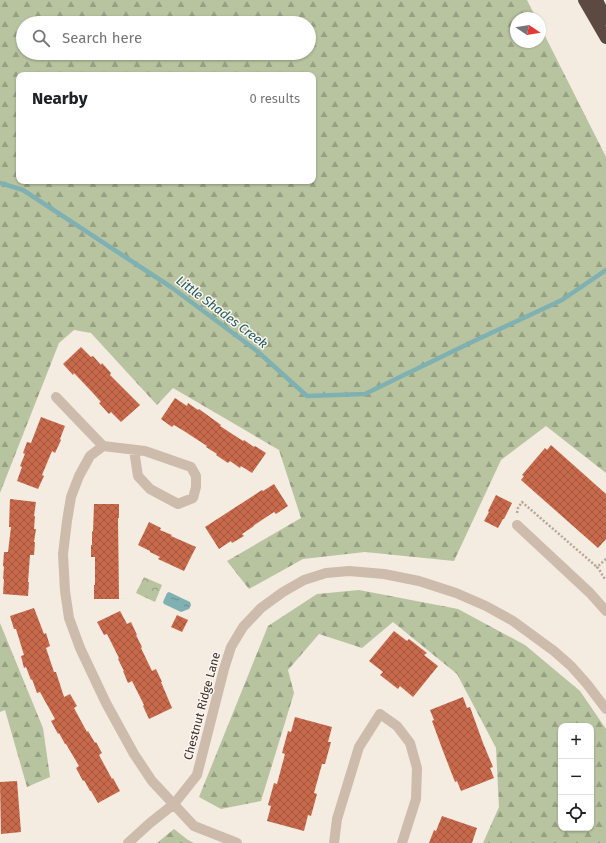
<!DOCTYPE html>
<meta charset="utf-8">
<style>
:root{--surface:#fff;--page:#f6f6f6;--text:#202124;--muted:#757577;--line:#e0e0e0}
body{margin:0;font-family:"Fira Sans",sans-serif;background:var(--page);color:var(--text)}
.controls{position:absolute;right:12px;bottom:12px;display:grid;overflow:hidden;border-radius:8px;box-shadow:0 1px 3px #0004}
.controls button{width:36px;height:36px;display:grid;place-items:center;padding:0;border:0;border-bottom:1px solid var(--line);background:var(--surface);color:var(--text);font:20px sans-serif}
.compass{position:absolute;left:510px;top:12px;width:36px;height:36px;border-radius:50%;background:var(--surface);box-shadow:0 1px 3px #0004;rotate:102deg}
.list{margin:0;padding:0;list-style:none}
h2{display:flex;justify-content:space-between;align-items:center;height:52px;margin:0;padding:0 16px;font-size:17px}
h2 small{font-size:13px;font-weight:400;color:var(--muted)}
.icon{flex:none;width:22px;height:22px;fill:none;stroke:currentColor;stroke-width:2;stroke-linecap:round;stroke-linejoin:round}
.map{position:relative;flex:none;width:606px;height:843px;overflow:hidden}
.search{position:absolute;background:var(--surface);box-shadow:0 1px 3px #0004;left:16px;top:16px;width:300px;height:44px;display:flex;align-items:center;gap:10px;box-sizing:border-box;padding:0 14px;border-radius:22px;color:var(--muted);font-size:15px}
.panel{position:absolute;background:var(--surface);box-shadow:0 1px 3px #0004;left:16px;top:72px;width:300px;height:112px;border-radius:8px}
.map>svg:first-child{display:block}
.forest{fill:url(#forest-firs);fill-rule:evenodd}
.park{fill:url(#park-crowns)}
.water{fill:url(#water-ripples)}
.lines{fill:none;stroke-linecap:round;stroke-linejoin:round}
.stream{stroke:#7fb0b2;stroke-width:4.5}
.building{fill:url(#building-cross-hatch)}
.path{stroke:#b9a596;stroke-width:2.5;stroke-dasharray:2 2;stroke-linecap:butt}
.minor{stroke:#cdbbac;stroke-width:10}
.highway{stroke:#5c4a42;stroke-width:12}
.labels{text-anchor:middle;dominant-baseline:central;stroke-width:3;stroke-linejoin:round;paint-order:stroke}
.street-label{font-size:12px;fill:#3b302b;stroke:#fbf5ee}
.water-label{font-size:13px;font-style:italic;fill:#1f5a5e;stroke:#fbf5ee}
</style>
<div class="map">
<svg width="606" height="843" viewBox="0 0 606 843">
<defs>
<pattern id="forest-firs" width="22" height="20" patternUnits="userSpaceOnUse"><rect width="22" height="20" fill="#b8c4a0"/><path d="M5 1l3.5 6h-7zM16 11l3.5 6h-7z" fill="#97a083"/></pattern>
<pattern id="park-crowns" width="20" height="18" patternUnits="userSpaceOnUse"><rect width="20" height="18" fill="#b8c4a0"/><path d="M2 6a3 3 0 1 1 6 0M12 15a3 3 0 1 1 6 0" fill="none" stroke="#97a083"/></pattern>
<pattern id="water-ripples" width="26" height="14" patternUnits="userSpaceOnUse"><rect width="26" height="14" fill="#7fb0b2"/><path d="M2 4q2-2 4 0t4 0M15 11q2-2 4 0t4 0" fill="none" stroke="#699091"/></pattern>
<pattern id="building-cross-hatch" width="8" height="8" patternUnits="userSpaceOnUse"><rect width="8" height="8" fill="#c8694b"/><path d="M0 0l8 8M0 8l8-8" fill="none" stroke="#a4573f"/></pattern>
</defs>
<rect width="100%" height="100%" fill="#f4ebe1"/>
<!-- forest -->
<path class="forest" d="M0,0H527L536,18H516V42H540V26L606,157V473L546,426L501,460L454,561L365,552L303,559L249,589L227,561L301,518L279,450L173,388L157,405L91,333L74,330L59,343L0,493ZM23,23H309V53H23ZM19,75H313V181H19Z
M359,590L458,609L525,645L580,691L606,729V843H483L499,807L496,748L457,674L393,622L362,648L319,634L288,670L294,693L261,801L221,809L199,797L268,626L317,594ZM561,726H591V828H561Z
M0,623L43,728L50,777L27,787L5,710L0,712Z
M174,829L188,840L194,843H157Z"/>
<!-- park -->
<path class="park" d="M144,577L162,585L155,602L136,593Z"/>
<!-- water -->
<path class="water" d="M169,592L190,602L191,605L189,609L181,612L164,604L163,602L167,593Z"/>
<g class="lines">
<!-- stream -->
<path class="stream" d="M0,183L23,190L171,287L257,351L307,396L365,394L474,341L562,300L606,270"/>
</g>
<!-- building -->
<path class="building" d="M81,347L91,357L93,356L101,365L102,363L111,373L110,375L140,405L121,422L111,412L109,414L99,403L101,402L92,392L74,373L73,375L63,364Z
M175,398L187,406L188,403L198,410L199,409L221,425L220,426L243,441L244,440L254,447L255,446L266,453L252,473L241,466L240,468L230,461L228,463L216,455L217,454L206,447L207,446L184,431L174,425L172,427L161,419Z
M41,417L65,426L60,439L61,440L55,453L52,451L42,475L44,476L38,489L17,481L22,467L20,466L25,454L23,453L27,442L31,443Z
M551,445L606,494V539L598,548L521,480L524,476L522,475L545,448L547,450Z
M274,484L288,506L276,514L274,512L253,526H254L242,534L244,536L232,543L231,541L219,549L205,527L262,490L263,491Z
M496,495L512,503L504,519H503L498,528L484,521L489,512L488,511Z
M10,499L36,502L34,516H35L34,529H36L34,542H35L34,555H30L28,582H29L28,596L3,594L4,579H3L4,567L3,566L4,552H8L11,527H9Z
M94,504H119V518H118L119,599H94V585H95V557H91V545H92V531L93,532Z
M149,522L161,528L160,530L172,535L171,536L196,547L184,571L158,559L160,557L150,552V551L138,545Z
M34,608L44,634L46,633L50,646L46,648L54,672H56L64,697L70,694L77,706L74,708L87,732L88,731L95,743L96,742L102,753L99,755L112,779L113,778L120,791L98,803L91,791H90L84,780L83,781L76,768L79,766L66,744H65L59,733L58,734L51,721L55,719L40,692L37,693L32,679L31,680L26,667L24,668L21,656L24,655L16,629H14L10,616Z
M120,611L127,624L131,622L137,635H136L142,647L141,648L152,671L156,669L162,682H161L172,708L149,719L143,706L144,705L132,681L128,683L123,671H124L118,659L119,658L107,634L104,635L97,622Z
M177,615L188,620L182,632L171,627Z
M394,631L407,641L409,639L427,653L424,655L438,666L413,697L400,686L398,689L380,675L383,672L369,661Z
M463,697L467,708L470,707L483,743L493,767L490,768L494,778L461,791L457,781L455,782L443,751L432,721L434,720L430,710Z
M295,717L332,727L328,742H331L325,764H322L314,793L317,794L311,816L308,815L304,831L267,821L271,806L268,805L274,783L277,784L285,754L282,753L288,731L291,732Z
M17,781L21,832L1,834L0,782Z
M442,816L477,828L472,843H429L434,830L436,831Z"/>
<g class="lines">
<!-- path -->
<path class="path" d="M517,513L518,508L522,502L597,567
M606,559L597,567C601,571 602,576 606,580"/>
<!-- minor -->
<path class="minor" d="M56,397L103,446
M134,450L138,476L150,489L178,504L193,498L196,487V476L191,467L145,451L103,446L90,456L79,476L71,497L67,521L63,554L65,591L69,618L80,648L106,703L134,754L152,781L194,826L237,843
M517,525L590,593L606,611
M128,843L150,823L174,804L197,775L224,669L231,647L243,627L261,608L283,592L304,580L326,573L349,571L384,574L419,581L456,593L486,606L513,621L554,651L571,666L587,684L606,709
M334,843L337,819L359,747L380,714L397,726L410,743L417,768L416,799L402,843"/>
<!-- highway -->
<path class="highway" d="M584,0L606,38
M597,0L606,19"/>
</g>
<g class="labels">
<!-- street labels -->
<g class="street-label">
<text transform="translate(202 706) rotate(-75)">Chestnut Ridge Lane</text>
</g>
<!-- water labels -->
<g class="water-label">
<text transform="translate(222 312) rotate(37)">Little Shades Creek</text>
</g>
</g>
</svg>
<div class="controls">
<button>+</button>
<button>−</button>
<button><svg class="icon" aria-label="locate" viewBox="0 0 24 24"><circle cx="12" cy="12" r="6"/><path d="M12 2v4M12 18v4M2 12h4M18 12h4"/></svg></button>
</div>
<svg class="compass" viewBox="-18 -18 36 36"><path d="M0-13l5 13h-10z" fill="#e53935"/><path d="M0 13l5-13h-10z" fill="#757577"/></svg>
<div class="search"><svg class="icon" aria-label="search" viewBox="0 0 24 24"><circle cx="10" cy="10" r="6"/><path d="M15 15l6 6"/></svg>Search here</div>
<section class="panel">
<h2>Nearby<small>0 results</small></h2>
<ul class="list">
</ul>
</section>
</div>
